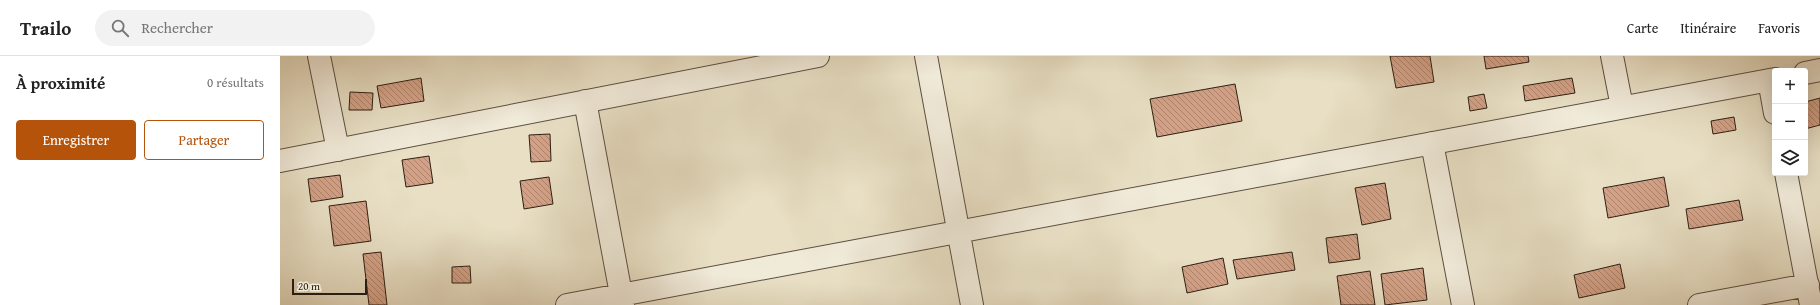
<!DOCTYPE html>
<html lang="fr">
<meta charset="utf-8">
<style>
:root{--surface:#fff;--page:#f2f2f2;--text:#222;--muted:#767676;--line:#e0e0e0;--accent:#b45309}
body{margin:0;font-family:"Gentium Book Plus",serif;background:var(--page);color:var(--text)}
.controls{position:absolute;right:12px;top:12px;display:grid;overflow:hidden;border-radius:4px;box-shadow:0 4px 16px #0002}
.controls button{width:36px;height:36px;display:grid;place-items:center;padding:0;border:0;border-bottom:1px solid var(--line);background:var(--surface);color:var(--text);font:20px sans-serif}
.scale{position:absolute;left:12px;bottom:10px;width:75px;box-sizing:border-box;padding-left:4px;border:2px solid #2e1f14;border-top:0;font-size:11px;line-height:14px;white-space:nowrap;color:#2e1f14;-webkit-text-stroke:3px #f0ead9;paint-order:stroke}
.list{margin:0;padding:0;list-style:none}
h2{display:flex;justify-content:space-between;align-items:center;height:52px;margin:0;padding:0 16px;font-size:17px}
h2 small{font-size:13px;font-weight:400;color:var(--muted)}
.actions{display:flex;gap:8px;padding:12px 16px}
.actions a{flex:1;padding:9px 0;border:1px solid var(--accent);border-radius:4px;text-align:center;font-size:14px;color:var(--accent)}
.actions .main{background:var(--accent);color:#fff}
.icon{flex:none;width:22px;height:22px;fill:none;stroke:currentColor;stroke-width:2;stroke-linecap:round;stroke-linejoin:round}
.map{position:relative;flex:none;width:1540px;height:249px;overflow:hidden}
header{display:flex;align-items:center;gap:24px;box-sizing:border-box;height:56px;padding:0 20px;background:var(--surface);border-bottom:1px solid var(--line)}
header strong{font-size:19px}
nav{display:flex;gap:22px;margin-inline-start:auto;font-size:14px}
.search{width:280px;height:36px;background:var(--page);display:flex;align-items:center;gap:10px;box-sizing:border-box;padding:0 14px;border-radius:22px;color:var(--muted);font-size:15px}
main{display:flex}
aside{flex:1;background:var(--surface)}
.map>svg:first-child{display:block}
.building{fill:url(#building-back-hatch);stroke:#2e1f14}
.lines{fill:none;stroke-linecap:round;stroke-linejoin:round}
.minor-casing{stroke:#5c4f40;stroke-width:24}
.minor{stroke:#f0ead9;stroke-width:22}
</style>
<header>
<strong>Trailo</strong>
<div class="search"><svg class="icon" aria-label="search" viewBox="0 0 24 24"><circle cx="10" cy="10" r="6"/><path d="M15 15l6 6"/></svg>Rechercher</div>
<nav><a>Carte</a><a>Itinéraire</a><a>Favoris</a></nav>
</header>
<main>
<aside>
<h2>À proximité<small>0 résultats</small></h2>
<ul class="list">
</ul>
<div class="actions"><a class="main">Enregistrer</a><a>Partager</a></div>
</aside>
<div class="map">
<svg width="1540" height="249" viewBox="0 0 1540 249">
<defs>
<pattern id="building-back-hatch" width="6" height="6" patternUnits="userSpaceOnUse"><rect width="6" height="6" fill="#d4a186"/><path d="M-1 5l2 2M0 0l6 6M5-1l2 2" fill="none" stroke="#ac836c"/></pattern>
</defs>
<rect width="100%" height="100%" fill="#e8dfc4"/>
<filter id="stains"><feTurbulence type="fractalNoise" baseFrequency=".005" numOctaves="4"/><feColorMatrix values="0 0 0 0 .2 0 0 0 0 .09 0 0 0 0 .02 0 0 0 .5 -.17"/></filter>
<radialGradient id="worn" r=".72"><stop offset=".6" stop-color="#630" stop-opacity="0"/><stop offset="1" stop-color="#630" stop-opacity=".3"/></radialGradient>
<!-- building -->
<path class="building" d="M1110,0H1150L1154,26L1116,32Z
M1204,0H1248L1249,6L1206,13Z
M141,22L144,45L101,52L97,30Z
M1292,22L1295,37L1245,45L1243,30Z
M955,28L962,65L877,81L870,43Z
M70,36L93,37L92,54H69Z
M1204,38L1207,52L1190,55L1188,41Z
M1540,42V69L1525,73V46Z
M1454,61L1456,74L1433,78L1431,65Z
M270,78L271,105L251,106L249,79Z
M149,100L153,127L126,131L122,104Z
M60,119L63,141L31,146L28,123Z
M269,121L273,148L244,153L240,125Z
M1384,121L1389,150L1328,162L1323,132Z
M1105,127L1111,163L1082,169L1075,132Z
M1459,144L1463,164L1409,173L1406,153Z
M86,145L91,185L54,190L49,150Z
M1077,178L1080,203L1049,207L1046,182Z
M101,196L107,249H89L83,198Z
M1012,196L1015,214L957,223L953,204Z
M943,202L948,228L907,237L902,211Z
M1340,208L1345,232L1299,242L1294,219Z
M190,210L191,227H172V211Z
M1143,212L1147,244L1105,249L1101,218Z
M1090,215L1095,249H1061L1057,220Z"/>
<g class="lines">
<!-- minor casing -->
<g class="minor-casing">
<path id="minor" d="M39,0L58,94
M646,0L692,249
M1332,0L1342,51
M1525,17L1540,14
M1489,24L1495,57
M305,45L343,249
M1152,87L1183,249
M0,105L538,0
M1506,117L1531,249
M287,249L1495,23
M1419,249L1528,229"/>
</g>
<!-- minor -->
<use href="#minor" class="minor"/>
</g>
<rect width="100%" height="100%" filter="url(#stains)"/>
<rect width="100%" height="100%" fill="url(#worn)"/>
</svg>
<div class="controls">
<button>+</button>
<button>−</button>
<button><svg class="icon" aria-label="layers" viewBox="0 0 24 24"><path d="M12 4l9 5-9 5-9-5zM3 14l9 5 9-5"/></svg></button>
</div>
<div class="scale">20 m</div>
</div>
</main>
